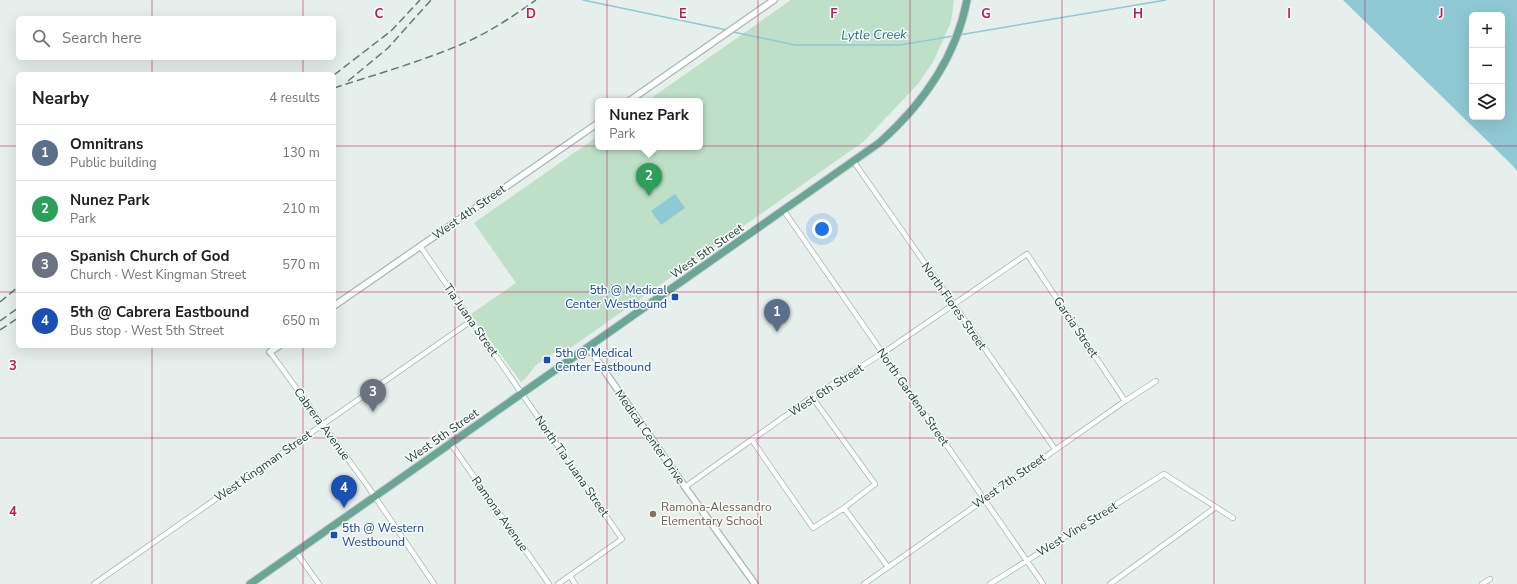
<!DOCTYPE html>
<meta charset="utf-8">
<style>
:root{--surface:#fff;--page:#f6f6f6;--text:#202124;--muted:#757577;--line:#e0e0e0;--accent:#b45309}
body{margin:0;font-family:"Nunito Sans",sans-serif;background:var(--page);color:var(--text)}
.controls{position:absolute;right:12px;top:12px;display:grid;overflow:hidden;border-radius:6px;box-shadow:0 4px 16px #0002}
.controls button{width:36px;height:36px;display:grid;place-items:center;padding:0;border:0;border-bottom:1px solid var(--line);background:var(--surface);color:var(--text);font:20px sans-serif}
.you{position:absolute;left:822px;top:229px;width:14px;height:14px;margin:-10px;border:3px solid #fff;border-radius:50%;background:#1a73e8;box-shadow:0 0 0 6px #1a73e833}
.badge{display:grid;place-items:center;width:26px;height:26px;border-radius:50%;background:var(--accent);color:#fff;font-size:13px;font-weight:700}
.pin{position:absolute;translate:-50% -33px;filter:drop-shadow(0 1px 2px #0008)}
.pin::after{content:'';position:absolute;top:21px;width:14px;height:12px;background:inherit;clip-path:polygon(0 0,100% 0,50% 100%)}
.popup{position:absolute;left:595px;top:98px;width:108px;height:52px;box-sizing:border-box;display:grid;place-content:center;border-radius:6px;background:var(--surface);filter:drop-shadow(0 1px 3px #0005);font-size:13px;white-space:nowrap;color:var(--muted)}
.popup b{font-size:15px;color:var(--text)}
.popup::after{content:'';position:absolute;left:50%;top:100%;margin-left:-8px;border:8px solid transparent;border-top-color:var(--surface)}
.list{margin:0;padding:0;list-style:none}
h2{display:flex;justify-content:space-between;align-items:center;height:52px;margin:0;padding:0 16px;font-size:17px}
h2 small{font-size:13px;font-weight:400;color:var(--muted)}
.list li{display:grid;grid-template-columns:26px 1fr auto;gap:12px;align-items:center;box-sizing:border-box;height:56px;padding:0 16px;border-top:1px solid var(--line)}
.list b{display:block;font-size:15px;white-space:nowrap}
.list p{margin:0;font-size:13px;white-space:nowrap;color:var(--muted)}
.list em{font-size:13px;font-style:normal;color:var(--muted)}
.icon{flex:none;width:22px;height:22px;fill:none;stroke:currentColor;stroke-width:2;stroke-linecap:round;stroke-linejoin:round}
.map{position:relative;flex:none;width:1517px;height:584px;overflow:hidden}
.search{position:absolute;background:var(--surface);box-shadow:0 4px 16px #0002;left:16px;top:16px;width:320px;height:44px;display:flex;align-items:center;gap:10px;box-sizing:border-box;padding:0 14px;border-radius:6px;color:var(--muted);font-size:15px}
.panel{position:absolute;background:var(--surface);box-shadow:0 4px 16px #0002;left:16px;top:72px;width:320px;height:276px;border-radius:6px}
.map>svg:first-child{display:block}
.green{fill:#bfe0c8}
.water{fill:#8ec9d4;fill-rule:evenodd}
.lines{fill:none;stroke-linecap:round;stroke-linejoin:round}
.stream{stroke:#8ec9d4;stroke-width:1.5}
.minor-casing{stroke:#a8b8b2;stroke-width:6}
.tertiary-casing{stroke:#a8b8b2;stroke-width:8}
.primary-casing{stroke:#c2cac8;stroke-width:9}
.minor{stroke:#fff;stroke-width:4.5}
.tertiary{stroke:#fff;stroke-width:5.5}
.primary{stroke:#6aa596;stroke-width:7}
.rail{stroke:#5f7d75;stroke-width:1.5;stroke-dasharray:8 4;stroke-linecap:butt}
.grid{fill:none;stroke:#c2185b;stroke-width:1;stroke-opacity:0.55}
.transit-dot{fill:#1a4fb4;stroke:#f7fbf9;stroke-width:1.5}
.education-dot{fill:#8d6e63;stroke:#f7fbf9;stroke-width:1.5}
.labels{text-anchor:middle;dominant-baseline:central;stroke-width:3;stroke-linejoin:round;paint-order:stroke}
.street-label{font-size:12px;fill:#24423a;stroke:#f7fbf9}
.transit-label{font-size:12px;fill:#164399;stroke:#f7fbf9;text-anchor:start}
.education-label{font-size:12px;fill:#785e54;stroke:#f7fbf9;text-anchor:start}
.water-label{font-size:13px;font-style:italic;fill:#1c6f80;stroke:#f7fbf9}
.grid-label{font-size:13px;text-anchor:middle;font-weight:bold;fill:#c2185b;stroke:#f7fbf9;stroke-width:3;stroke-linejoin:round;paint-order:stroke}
</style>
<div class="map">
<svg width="1517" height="584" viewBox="0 0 1517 584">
<rect width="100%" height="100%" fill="#e6efeb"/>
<!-- green -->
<path class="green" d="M791,0H954L951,22L933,62L918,84L863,142L576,344L563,353L555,352L535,366L527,377L521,382L471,314L516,283L474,223L598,136V147H700V101H647Z"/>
<!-- water -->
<path class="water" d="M1343,0H1517V171L1513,166ZM1472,15H1502V117H1472Z
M675,194L685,208L661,225L651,211Z"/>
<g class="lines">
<!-- stream -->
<path class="stream" d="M583,0L727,30
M733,32L795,45H900L953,36
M959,35L1166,0"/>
<!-- minor casing -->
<g class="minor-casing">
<path id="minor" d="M854,162L1055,449
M784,211L1043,584
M420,246L622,539L558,584
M270,352L369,488L434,584
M752,440L813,528L844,508L875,484L812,397
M451,444L549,584
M685,487L812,397L883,353L1027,254L1125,401
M844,508L888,567
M296,552L319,584
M570,576L575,584
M94,584L471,321
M864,584L1125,401L1156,381
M990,584L1164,474L1233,518
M1110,584L1216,507
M1482,584L1490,579"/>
</g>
<!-- tertiary casing -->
<g class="tertiary-casing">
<path id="tertiary" d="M629,101L774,0
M334,306L598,123
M588,347L685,487L755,584
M270,352L279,346"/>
</g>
<!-- primary casing -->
<g class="primary-casing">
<path id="primary" d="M250,584L879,143C922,105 956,57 967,0"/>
</g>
<!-- minor -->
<use href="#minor" class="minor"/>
<!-- tertiary -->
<use href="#tertiary" class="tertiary"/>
<!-- primary -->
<use href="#primary" class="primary"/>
<!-- rail -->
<path class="rail" d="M334,75L391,31L420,0
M348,81L388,48L431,0
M334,88C380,73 427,60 471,40C494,29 515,15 536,0
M0,302L18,287
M0,321L18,308
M0,330L18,318"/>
</g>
<!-- grid -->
<path class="grid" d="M152,0V18M303,0V18M455,0V584M607,0V584M758,0V584M910,0V584M1062,0V584M1214,0V584M1365,0V584M152,58V74M303,58V74M0,146H18M334,146H1517M0,292H18M334,292H1517M152,346V584M303,346V584M0,438H1517"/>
<!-- markers -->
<g class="transit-dot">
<rect x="671" y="293" width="8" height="8" rx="2"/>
<rect x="543" y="356" width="8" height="8" rx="2"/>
<rect x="330" y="531" width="8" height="8" rx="2"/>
</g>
<circle class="education-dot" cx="653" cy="514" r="4"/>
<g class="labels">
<!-- street labels -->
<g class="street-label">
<text transform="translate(469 212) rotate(-35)">West 4th Street</text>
<text transform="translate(707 251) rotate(-35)">West 5th Street</text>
<text transform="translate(954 306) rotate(55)">North Flores Street</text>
<text transform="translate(471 320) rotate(55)">Tia Juana Street</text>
<text transform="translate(1076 327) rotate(56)">Garcia Street</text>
<text transform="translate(826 390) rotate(-33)">West 6th Street</text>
<text transform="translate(913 397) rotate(55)">North Gardena Street</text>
<text transform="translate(322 424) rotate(54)">Cabrera Avenue</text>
<text transform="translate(442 436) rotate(-35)">West 5th Street</text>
<text transform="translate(650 437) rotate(55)">Medical Center Drive</text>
<text transform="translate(263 466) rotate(-35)">West Kingman Street</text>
<text transform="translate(572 466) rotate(55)">North Tia Juana Street</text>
<text transform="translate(1009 481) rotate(-35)">West 7th Street</text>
<text transform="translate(500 514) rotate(55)">Ramona Avenue</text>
<text transform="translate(1077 529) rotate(-32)">West Vine Street</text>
</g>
<!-- transit labels -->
<g class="transit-label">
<text x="667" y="290" text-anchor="end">5th @ Medical<tspan x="667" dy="14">Center Westbound</tspan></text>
<text x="555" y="353">5th @ Medical<tspan x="555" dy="14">Center Eastbound</tspan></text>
<text x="342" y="528">5th @ Western<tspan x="342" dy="14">Westbound</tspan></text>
</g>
<!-- education labels -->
<g class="education-label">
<text x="661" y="507">Ramona-Alessandro<tspan x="661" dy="14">Elementary School</tspan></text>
</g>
<!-- water labels -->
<g class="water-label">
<text transform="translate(874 35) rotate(-1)">Lytle Creek</text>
</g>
</g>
<g class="grid-label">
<text x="379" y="18">C</text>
<text x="531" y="18">D</text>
<text x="683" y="18">E</text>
<text x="834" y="18">F</text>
<text x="986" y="18">G</text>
<text x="1138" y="18">H</text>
<text x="1289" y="18">I</text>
<text x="1441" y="18">J</text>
<text x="13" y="370">3</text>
<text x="13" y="516">4</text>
</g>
</svg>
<div class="controls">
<button>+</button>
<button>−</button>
<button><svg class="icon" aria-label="layers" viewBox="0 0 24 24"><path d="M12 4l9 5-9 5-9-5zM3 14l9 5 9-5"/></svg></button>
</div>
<div class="you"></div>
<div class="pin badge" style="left:777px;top:332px;background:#5c6f8a">1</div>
<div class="pin badge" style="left:649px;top:196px;background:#2e9e5b">2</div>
<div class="popup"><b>Nunez Park</b>Park</div>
<div class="pin badge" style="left:373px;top:412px;background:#6b7280">3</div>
<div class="pin badge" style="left:344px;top:508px;background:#1a4fb4">4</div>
<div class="search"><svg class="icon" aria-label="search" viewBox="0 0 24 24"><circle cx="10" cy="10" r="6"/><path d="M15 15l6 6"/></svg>Search here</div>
<section class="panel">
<h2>Nearby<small>4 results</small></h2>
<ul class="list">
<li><span class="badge" style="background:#5c6f8a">1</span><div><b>Omnitrans</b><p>Public building</p></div><em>130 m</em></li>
<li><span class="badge" style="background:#2e9e5b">2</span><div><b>Nunez Park</b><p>Park</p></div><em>210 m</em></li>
<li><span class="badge" style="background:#6b7280">3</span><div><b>Spanish Church of God</b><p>Church · West Kingman Street</p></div><em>570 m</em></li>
<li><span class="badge" style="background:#1a4fb4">4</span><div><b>5th @ Cabrera Eastbound</b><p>Bus stop · West 5th Street</p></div><em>650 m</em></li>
</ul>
</section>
</div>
